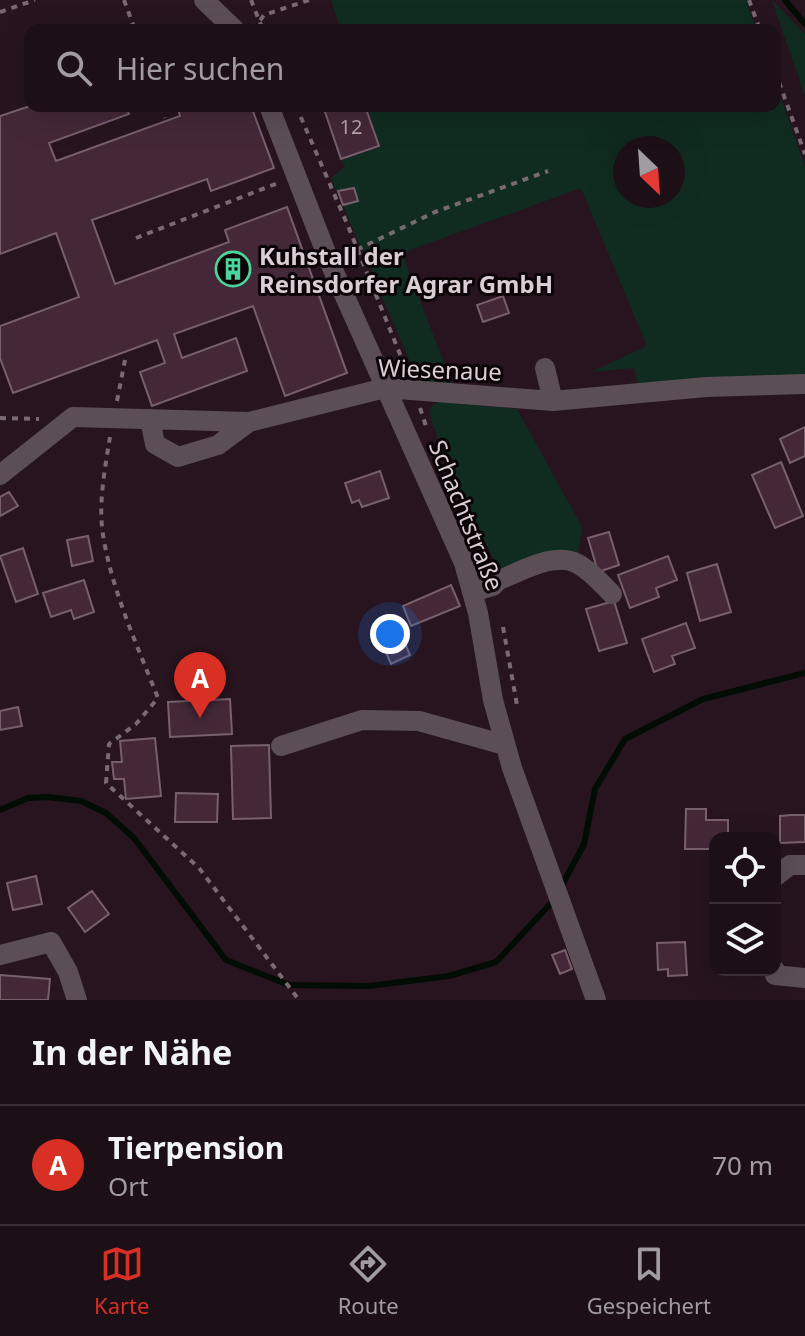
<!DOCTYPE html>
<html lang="de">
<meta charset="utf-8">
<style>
:root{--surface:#1d0f16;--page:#2a1d23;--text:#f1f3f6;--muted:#a09ca1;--line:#3b2f35;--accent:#d93025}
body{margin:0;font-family:"Noto Sans",sans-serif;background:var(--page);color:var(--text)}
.controls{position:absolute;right:24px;bottom:24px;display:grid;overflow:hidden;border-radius:16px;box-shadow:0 8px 32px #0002}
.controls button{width:72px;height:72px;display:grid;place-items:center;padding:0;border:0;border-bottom:2px solid var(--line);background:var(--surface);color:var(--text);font:40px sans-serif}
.compass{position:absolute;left:613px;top:136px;width:72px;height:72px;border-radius:50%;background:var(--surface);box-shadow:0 8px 32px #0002;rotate:155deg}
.you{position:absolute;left:390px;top:634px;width:28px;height:28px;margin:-20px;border:6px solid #fff;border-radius:50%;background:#1a73e8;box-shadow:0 0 0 12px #1a73e833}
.badge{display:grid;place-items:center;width:52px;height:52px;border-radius:50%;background:var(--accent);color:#fff;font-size:26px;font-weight:700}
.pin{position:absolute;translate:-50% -66px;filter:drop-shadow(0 2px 4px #0008)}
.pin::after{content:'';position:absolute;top:42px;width:28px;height:24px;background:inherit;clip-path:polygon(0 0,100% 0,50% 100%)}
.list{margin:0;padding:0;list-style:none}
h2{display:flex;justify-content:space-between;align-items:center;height:104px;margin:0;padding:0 32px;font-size:34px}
h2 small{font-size:26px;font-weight:400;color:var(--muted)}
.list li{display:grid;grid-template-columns:52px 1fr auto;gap:24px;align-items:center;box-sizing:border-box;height:120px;padding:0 32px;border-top:2px solid var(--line)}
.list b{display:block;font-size:30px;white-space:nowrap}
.list p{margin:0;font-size:26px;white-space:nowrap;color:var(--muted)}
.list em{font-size:26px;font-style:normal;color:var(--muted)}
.icon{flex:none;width:44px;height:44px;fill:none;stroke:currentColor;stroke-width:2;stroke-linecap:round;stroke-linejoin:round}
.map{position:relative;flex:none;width:805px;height:1000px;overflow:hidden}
.search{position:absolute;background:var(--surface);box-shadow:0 8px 32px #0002;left:24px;right:24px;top:24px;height:88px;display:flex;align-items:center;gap:20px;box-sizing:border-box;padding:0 28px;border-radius:16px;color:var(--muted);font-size:30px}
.sheet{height:224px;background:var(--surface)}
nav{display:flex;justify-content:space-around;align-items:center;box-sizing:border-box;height:112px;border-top:2px solid var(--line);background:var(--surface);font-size:22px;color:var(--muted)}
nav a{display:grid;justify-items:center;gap:4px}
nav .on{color:var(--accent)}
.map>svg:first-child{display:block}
.green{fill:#102c20;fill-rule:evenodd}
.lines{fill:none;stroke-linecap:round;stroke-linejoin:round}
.stream{stroke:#000c04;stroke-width:6}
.building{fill:#442838;stroke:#77606c;stroke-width:2}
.path{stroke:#796971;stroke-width:4;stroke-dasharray:6 6;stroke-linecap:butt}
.minor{stroke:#5c4e55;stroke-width:20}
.labels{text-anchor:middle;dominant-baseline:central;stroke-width:6;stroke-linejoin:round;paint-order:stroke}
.number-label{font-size:20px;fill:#b4a4ac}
.poi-label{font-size:24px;font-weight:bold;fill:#dacdd3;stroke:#0b0407;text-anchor:start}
.street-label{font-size:24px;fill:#dacdd3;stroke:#0b0407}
</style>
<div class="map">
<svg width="805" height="1000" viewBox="0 0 805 1000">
<rect width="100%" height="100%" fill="#27141e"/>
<!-- green -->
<path class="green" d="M331,0H746L756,30H341Z
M772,0L805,34V96Z
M775,82L805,166V377L638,386L634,368L591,372L647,346L581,188L410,250L404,260L454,388L426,385L417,378L331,178L345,167L342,160L380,147L367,106H775ZM625,148H673V196H625Z
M439,402L517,409L582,527L578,553L569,552L500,572L442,452L429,412L432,406Z"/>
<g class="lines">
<!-- stream -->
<path class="stream" d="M785,0L805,24
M0,810L28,798L48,797L81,801L106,813L134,838L226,960L289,985L369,986L449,976L496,962L554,900
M561,887L584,844L595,789L625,739L703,699L805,673"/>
</g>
<!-- building -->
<path class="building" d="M30,106H126L129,114L49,143L56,161L180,116L177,106H251L274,168L211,191L207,179L92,220L115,284L229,242L225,230L287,207L347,373L285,396L253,306L174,334L182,358L236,338L247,371L152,406L140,372L165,363L157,340L13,393L0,358V326L79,297L56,233L0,254V116Z
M323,106H365L379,146L341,159Z
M354,188L358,201L343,205L338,191Z
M503,296L509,313L483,322L477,305Z
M805,427V456L790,463L780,439Z
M781,462L803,516L775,528L752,475Z
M380,471L389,498L362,507L359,500L352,503L345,483Z
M9,492L18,506L0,516V497Z
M609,532L619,565L598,572L588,538Z
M88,536L93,561L72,566L67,540Z
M23,548L38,594L16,602L0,556Z
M668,556L677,580L656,588L659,597L630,608L618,575Z
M717,564L731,612L700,621L687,573Z
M84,580L94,612L74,619L71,610L51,617L43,593Z
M451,585L460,606L411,626L403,606Z
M614,601L627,643L599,651L586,609Z
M686,623L695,648L672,656L675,664L654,672L642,639Z
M398,627L410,655L391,664L379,636Z
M230,699L232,734L170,737L168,702Z
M18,707L22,726L0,730V711Z
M155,738L161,796L126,799L124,779H114L112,762H122L120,741Z
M269,745L271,818L233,819L231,746Z
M176,793L218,794L217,822H175Z
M686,809H706V820H728V838H715V849H685Z
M791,815H805V842L780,843V816Z
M36,876L42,904L13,910L7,883Z
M92,891L109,914L85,932L68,908Z
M685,942L687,975L668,976V969L658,970L657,943Z
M565,950L572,969L560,974L552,955Z
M0,975L50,979L48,1000H0Z"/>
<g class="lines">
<!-- path -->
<path class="path" d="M124,0L135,30
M251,0L263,30
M749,0L760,30
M0,12L35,0
M253,30L264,15L309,0
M775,71L805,154
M161,106L165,118
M296,106L348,226L406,369
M136,238L278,183
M346,255L435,212L548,171
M117,401L125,360
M420,408L426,426
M0,418L39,419
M110,437C105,468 98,504 103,535C112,591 137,645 158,698L136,724L109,744L106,783L199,868L299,1000
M471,525L488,564
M503,627L517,705"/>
<!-- minor -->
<path class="minor" d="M204,0L235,30
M269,106L330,263L464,563L478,613L493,700L512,768L596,1000
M545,368L553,401
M150,419L155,444L178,457L218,445L249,422
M0,475L73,417L249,422L385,388L553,401L706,387L805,384
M472,592L493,586L499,580C522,571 555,551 578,564C591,571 602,584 612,594
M281,746L362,720L419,721L505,745
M775,877L790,865H805
M0,955L51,942L68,972L77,1000
M775,970V975L805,978"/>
</g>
<!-- icons -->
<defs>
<g id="building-ring" transform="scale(1.8)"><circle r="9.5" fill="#0b0407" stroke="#4bd49b" stroke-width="1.5"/><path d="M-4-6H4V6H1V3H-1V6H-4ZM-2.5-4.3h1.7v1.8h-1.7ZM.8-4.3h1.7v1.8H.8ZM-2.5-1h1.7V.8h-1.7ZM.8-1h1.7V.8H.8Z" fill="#4bd49b"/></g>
</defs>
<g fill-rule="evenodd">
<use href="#building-ring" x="233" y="269"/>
</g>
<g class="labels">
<!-- number labels -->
<g class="number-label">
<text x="351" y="126">12</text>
</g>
<!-- poi labels -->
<g class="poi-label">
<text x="259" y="255">Kuhstall der<tspan x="259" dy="28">Reinsdorfer Agrar GmbH</tspan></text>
</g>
<!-- street labels -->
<g class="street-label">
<text transform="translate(440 369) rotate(2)">Wiesenaue</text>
<text transform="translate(467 515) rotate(68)">Schachtstraße</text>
</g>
</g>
</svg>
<div class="controls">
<button><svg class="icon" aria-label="locate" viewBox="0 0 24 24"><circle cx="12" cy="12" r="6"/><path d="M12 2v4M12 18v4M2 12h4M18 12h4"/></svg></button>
<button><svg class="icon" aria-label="layers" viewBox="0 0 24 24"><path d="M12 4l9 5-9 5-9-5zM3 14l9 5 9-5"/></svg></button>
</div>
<svg class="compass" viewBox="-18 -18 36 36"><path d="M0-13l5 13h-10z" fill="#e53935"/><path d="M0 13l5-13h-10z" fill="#a09ca1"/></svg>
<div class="you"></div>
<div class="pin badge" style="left:200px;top:718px">A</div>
<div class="search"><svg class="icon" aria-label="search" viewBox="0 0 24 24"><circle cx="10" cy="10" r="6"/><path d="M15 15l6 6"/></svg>Hier suchen</div>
</div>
<section class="sheet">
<h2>In der Nähe<small></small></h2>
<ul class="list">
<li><span class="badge">A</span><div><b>Tierpension</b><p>Ort</p></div><em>70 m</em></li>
</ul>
</section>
<nav>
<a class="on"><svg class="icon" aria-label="map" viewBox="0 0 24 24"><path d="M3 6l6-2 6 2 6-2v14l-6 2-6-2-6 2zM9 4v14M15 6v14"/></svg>Karte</a>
<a><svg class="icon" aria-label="directions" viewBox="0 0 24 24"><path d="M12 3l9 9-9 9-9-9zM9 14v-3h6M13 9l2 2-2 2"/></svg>Route</a>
<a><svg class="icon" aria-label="saved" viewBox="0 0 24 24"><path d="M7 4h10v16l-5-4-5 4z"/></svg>Gespeichert</a>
</nav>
